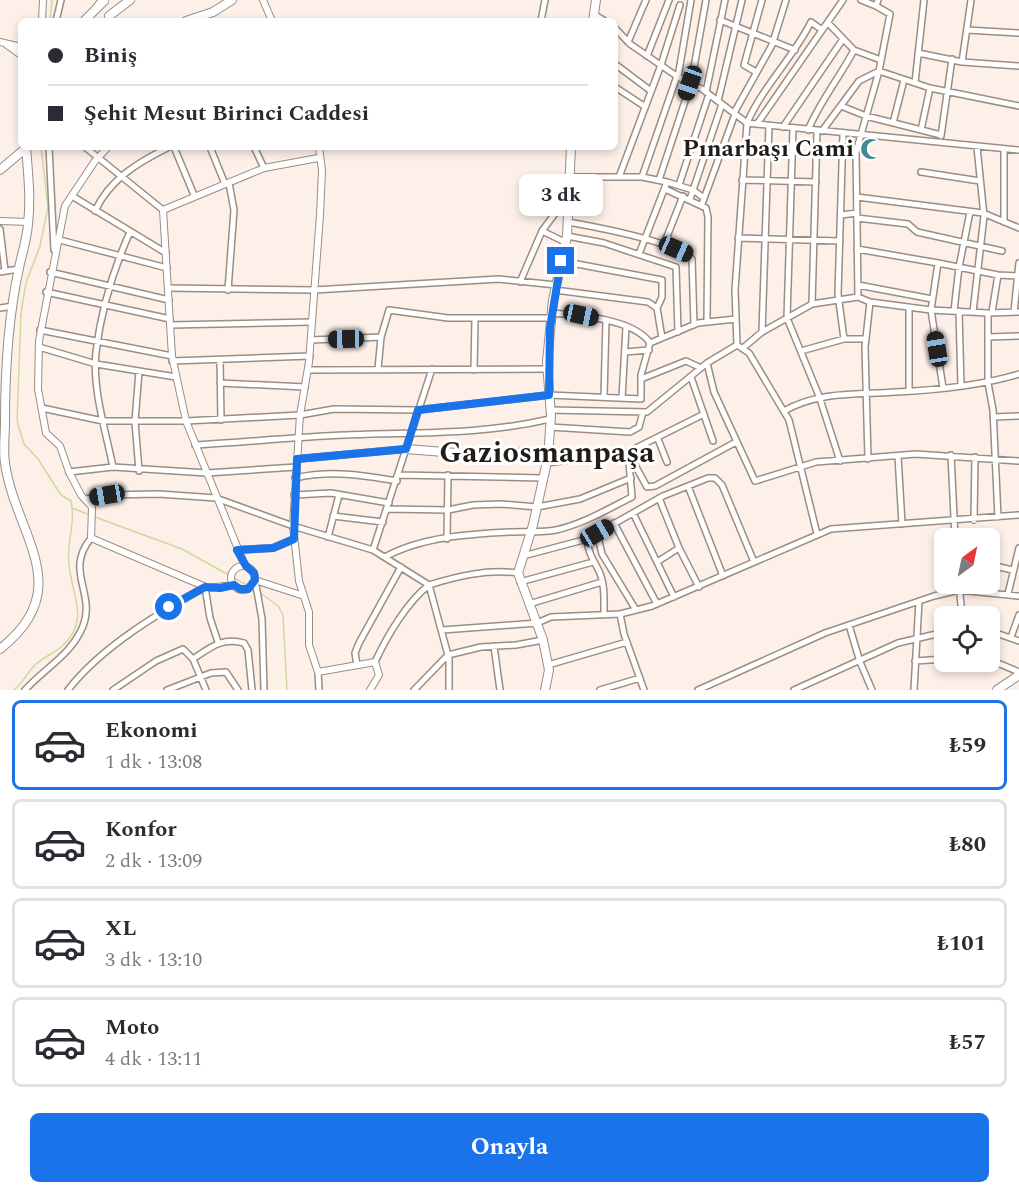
<!DOCTYPE html>
<html lang="tr">
<meta charset="utf-8">
<style>
body{margin:0;font-family:Spectral,serif;background:#f7f7f7;color:#2b2b33;height:100vh;display:flex;flex-direction:column;font-size:22px;white-space:nowrap}
*{box-sizing:border-box;margin:0}
p{font-size:20px;color:#7c7c81}
.icon{flex:none;width:33px;height:33px;fill:none;stroke:currentColor;stroke-width:2;stroke-linecap:round;stroke-linejoin:round}
.map{position:relative;height:690px;overflow:hidden}
.side{display:flex;flex-direction:column;background:#fff;flex:1}
.side>*{flex:none}
.banner{position:absolute;left:18px;top:18px;width:600px;height:132px;border-radius:9px;box-shadow:0 3px 9px #0003;display:grid;align-content:center;height:132px;padding:0 30px;background:#fff}
.needle{width:39px;rotate:33deg}
.buttons{position:absolute;left:934px;top:528px;display:grid;gap:12px}
.buttons a{display:grid;place-items:center;width:66px;height:66px;border-radius:9px;background:#fff;box-shadow:0 3px 9px #0003;font-size:30px}
.end{position:absolute;width:27px;height:27px;margin:-14px;border:8px solid #1a73e8;background:#fff;box-shadow:0 0 0 3px #fff}
.from{border-radius:50%}
.bubble{position:absolute;height:42px;border-radius:9px;background:#fff;box-shadow:0 3px 9px #0003;font-size:20px;font-weight:700;line-height:42px;text-align:center}
.car{position:absolute;width:18px;height:36px;margin:-18px -9px;border-radius:8px;box-shadow:0 0 4px 2px #0007;background:linear-gradient(#222 24%,#8ab4d8 0 40%,#222 0 76%,#8ab4d8 0 86%,#222 0)}
.banner b{display:flex;align-items:center;gap:21px;height:57px;font-size:22px}
.banner b+b{border-top:2px solid #e1e1e2}
.banner i{width:15px;height:15px;background:#2b2b33}
ul{padding:10px 0 0;list-style:none}
li{display:flex;align-items:center;gap:18px;height:90px;margin:0 12px 9px;padding:0 18px;border:3px solid #e1e1e2;border-radius:9px}
li div{flex:1}
li b{display:block;font-size:22px}
li em{font-style:normal;font-weight:700}
li.active{border-color:#1a73e8}
li>.icon{width:54px;height:54px;stroke-width:1.5}
.cta{display:flex;gap:12px;margin-top:auto;padding:12px 30px}
.cta a{flex:1;height:69px;border-radius:9px;background:#1a73e8;color:#fff;font-size:24px;font-weight:700;line-height:69px;text-align:center}
.map>svg:first-child{display:block}
.lines{fill:none;stroke-linecap:round;stroke-linejoin:round}
.stream{stroke:#cfd99b;stroke-width:1.5}
.minor-casing{stroke:#9c8d83;stroke-width:8}
.tertiary-casing{stroke:#9c8d83;stroke-width:8}
.secondary-casing{stroke:#9c8d83;stroke-width:10}
.primary-casing{stroke:#9c8d83;stroke-width:10}
.trunk-casing{stroke:#9c8d83;stroke-width:10}
.minor{stroke:#fff;stroke-width:5}
.tertiary{stroke:#fff;stroke-width:6}
.secondary{stroke:#fff;stroke-width:8}
.primary{stroke:#fff;stroke-width:8}
.trunk{stroke:#fff;stroke-width:8}
.route{stroke:#1a73e8;stroke-width:8}
.labels{text-anchor:middle;dominant-baseline:central;stroke-width:6;stroke-linejoin:round;paint-order:stroke}
.poi-label{font-size:24px;font-weight:bold;fill:#211c18;stroke:#fff;text-anchor:end}
.district-label{font-size:30px;font-weight:bold;fill:#211c18;stroke:#fff}
</style>
<div class="map">
<svg width="1019" height="690" viewBox="0 0 1019 690">
<rect width="100%" height="100%" fill="#fdf0e8"/>
<g class="lines">
<path class="stream" d="M50 21 52 0
M72 508 90 515
M95 517 182 549 254 589
M258 591 278 606 283 615 287 690
M14 690C23 683 27 673 35 665 42 658 53 654 61 647 91 622 72 596 69 565 66 543 76 524 71 501L61 495 38 459 24 444 17 421 21 313 26 283 40 246 48 207 41 147"/>
<defs>
<path id="minor" d="M861 0 876 6
M594 14 605 21
M720 20 795 50
M56 21 61 0
M541 21 545 0
M828 23 854 50 881 60
M615 28 630 44 678 77 702 89 747 123 1019 150
M967 30 1019 33
M628 42 646 0
M918 53 962 62 1019 66
M647 56 669 0
M962 62 971 0
M615 64 651 91
M756 72 744 65 762 0
M678 77 691 0
M915 83 924 0
M691 84 706 0
M615 87 644 106
M706 92 725 0
M718 101 742 0
M841 106 866 116 941 135
M734 113 772 45 786 0
M893 123 904 80
M757 124 843 0
M783 127 843 39
M793 128 787 318 819 396 840 461
M808 130C820 101 840 77 854 50
M921 130 930 88
M822 131 859 81 879 71 930 88 1019 106
M843 133 838 294 844 339
M941 136 952 59
M49 147 54 250
M85 147 163 210
M174 147 194 195
M210 147 225 184
M254 147 264 168
M921 172 980 181
M568 177H642L667 182 639 254
M619 177 661 65 680 5
M642 177 677 76
M659 180 691 83
M742 180 816 182
M667 182 693 190 704 198
M679 185 709 94
M665 189 706 208 708 217 707 321
M72 196 166 253
M857 197 983 213 1019 228
M690 199 722 104
M702 204 735 114
M95 211C110 179 137 163 169 147
M841 215 857 213
M857 218 908 224 917 232 1002 251
M568 222C596 227 674 241 692 259L694 325
M1004 222V149
M0 229 5 271
M542 231 568 196
M567 236 604 243 676 267 678 332
M738 238 840 241
M56 239 167 268
M664 244 683 196
M857 249 938 263 931 310 988 313V383L993 410 998 517
M561 261 662 280V297L657 308
M938 263 998 275 1019 276
M0 272 19 269
M50 272 169 300
M520 282 542 231 565 242
M858 285 932 299
M168 288 314 290 499 279 556 285
M228 290 234 210 229 183
M555 290 648 302 657 308 662 338
M46 292 170 319
M870 302 931 310 943 388
M812 304 817 131
M0 308 13 306
M954 311 959 267 970 212
M959 311 961 386
M973 312 984 216 977 147
M992 312 998 275
M1014 312 1019 263
M552 313C579 315 634 319 650 343L698 323 736 319
M990 313 1019 312
M170 325 312 322
M40 330 172 356
M762 332 769 125
M988 337 1019 336
M311 340 381 337 389 310 448 318H551
M737 345 707 363 714 392 755 481 816 462 916 454 1019 461
M39 347 96 364 176 377
M743 348 762 332 812 304 858 297
M801 351 844 339H866
M625 352 649 350
M220 360 221 420
M172 361 310 356
M378 369 381 337
M308 370 548 369
M474 370 475 318
M691 377 713 441
M641 379 686 361 701 368
M220 383 305 387
M909 391V307
M604 397 606 320
M622 398 626 327
M42 408 103 421H186L300 415 334 409 418 410 549 395 641 399V375L650 343
M550 410 647 412 707 363
M784 411C819 391 857 395 896 392 938 390 979 386 1019 374
M993 417 1019 416
M550 427 630 432 639 427 643 412
M658 439 667 462
M195 445C246 442 296 437 346 435 415 432 482 435 550 419
M951 455 955 538
M630 456 647 487 655 486 736 442
M898 456 902 524
M297 459 406 449
M868 459 865 347 870 302 858 297 856 152 879 71 890 14 876 6 878 0
M547 463 628 452 704 414
M113 467C106 432 92 389 96 352 101 311 113 270 130 232
M139 471 135 422 139 371
M69 472 113 467 207 473 296 467
M399 475 543 478
M295 478C331 470 362 475 397 481
M688 486 723 576
M294 495 331 493 389 503
M86 499 107 495 159 494 216 498 293 526 373 550 429 585C458 576 487 569 518 573
M387 509 448 510 473 505 501 504 537 507 580 499 631 478
M633 513 674 597
M333 516 383 522
M974 520 975 457
M614 523 657 604
M597 533 602 554 636 610
M817 534 789 420 749 353 737 345 735 290 747 123C763 86 793 58 811 22L822 30
M328 537 339 495
M447 539 448 475
M587 539C588 553 593 559 599 571 605 584 604 599 604 614
M679 548 699 587
M237 550 273 548 294 539
M373 550 432 369
M523 556 587 539 663 496 708 478H715L722 485 754 562
M385 557C421 537 469 534 510 532 525 531 541 533 556 530 583 524 608 509 632 497L628 452
M657 562 679 548 659 498
M990 565 1013 570
M255 580 262 619 264 690
M520 582 593 562
M959 584 962 616
M1008 594 1019 548
M529 604 602 582
M620 614 624 634 644 690
M849 625 860 662 872 690
M442 630 537 623 551 617 620 614 652 606 831 529 1019 515
M990 631 1019 641
M1011 637 1019 615
M494 646 500 690
M193 659C211 647 222 637 244 643L248 650 252 690
M915 661 945 659
M375 662C387 636 407 602 429 585L449 659V690
M981 662 1000 664 1019 672
M357 665 355 653 359 643 401 567
M548 665 627 642
M318 672 319 690
M25 690C45 668 72 654 83 626 96 593 64 571 91 538
M68 690C101 647 159 613 205 587L210 618 218 642
M113 690 156 661 183 649 193 659 206 690
M167 690 211 673 226 672 238 690
M414 690 448 655 481 647 516 645 543 640
M600 690 640 678
M698 690 825 633 934 596 959 590 1019 596
M794 690 898 643 945 632
M914 690 919 601"/>
<path id="tertiary" d="M263 0 272 21
M42 21 43 0
M0 42 21 47
M7 45 21 55
M108 147 95 161 65 206 39 341 38 389 46 433 60 446 69 472 81 495 92 507 91 538 208 588 234 585
M319 147 322 170 320 215 309 362 300 415 293 526 299 581 309 612V645L318 672 375 662 379 675 370 690
M0 221 29 222
M245 566 186 421 172 356 163 210 264 168 318 158
M231 578a12 12 0 1 1 24 0a12 12 0 1 1-24 0Z
M255 580 304 596"/>
<path id="secondary" d="M84 21 104 1
M186 21 213 12 232 0
M593 21 596 0
M0 170 26 148
M406 449 469 454 548 452
M0 649C78 588 15 535 5 463 3 450 5 436 5 422 5 372 8 318 19 268 22 253 27 239 28 224 31 198 28 173 26 147
M545 690 549 670 543 640 518 573 533 525 548 457 551 416 547 362 553 300 567 236 571 147
M997 690 1019 675"/>
<path id="primary" d="M109 16 130 0"/>
<path id="trunk" d="M99 5 104 0"/>
</defs>
<use href="#minor" class="minor-casing"/>
<use href="#tertiary" class="tertiary-casing"/>
<use href="#secondary" class="secondary-casing"/>
<use href="#primary" class="primary-casing"/>
<use href="#trunk" class="trunk-casing"/>
<use href="#minor" class="minor"/>
<use href="#tertiary" class="tertiary"/>
<use href="#secondary" class="secondary"/>
<use href="#primary" class="primary"/>
<use href="#trunk" class="trunk"/>
</g>
<g class="lines">
<path class="route" d="M169 607 205 587 220 588 234 585 240 589H248L255 580 254 573 246 566 237 550 273 548 294 539 297 459 406 449 418 410 549 395 550 328 561 261"/>
</g>
<defs>
<symbol id="mosque-bare" viewBox="-9 -9 18 18"><path d="M3.5-4.9A6 6 0 1 0 3.5 4.9A5 5 0 1 1 3.5-4.9Z" fill="#428a91" stroke="#fff" stroke-width="2.5" paint-order="stroke"/></symbol>
</defs>
<g fill-rule="evenodd">
<use href="#mosque-bare" x="856" y="134" width="30" height="30"/>
</g>
<g class="labels">
<g class="poi-label">
<text x="854" y="149">Pınarbaşı Cami</text>
</g>
<g class="district-label">
<text x="547" y="453">Gaziosmanpaşa</text>
</g>
</g>
</svg>
<div class="buttons">
<a><svg class="needle" viewBox="-14 -14 28 28"><path d="M0-13l5 13h-10z" fill="#e53935"/><path d="M0 13l5-13h-10z" fill="#7c7c81"/></svg></a>
<a><svg class="icon" aria-label="locate" viewBox="0 0 24 24"><circle cx="12" cy="12" r="6"/><path d="M12 2v4M12 18v4M2 12h4M18 12h4"/></svg></a>
</div>
<i class="end from" style="left:169px;top:607px"></i>
<i class="end" style="left:561px;top:261px"></i>
<div class="bubble" style="left:519px;top:174px;width:84px">3 dk</div>
<i class="car" style="left:690px;top:83px;rotate:199deg"></i>
<i class="car" style="left:676px;top:249px;rotate:114deg"></i>
<i class="car" style="left:581px;top:315px;rotate:102deg"></i>
<i class="car" style="left:346px;top:339px;rotate:269deg"></i>
<i class="car" style="left:937px;top:349px;rotate:351deg"></i>
<i class="car" style="left:107px;top:495px;rotate:260deg"></i>
<i class="car" style="left:597px;top:533px;rotate:60deg"></i>
<div class="banner">
<b><i class="from"></i>Biniş</b>
<b><i></i>Şehit Mesut Birinci Caddesi</b>
</div>
</div>
<section class="side">
<ul>
<li class="active"><svg class="icon" aria-label="car" viewBox="0 0 24 24"><path d="M5 17H2v-5l4-1 3-4h7l3 4 3 1v5h-3M9 17h6M6 11h13"/><circle cx="7" cy="17" r="2"/><circle cx="17" cy="17" r="2"/></svg><div><b>Ekonomi</b><p>1 dk · 13:08</p></div><em>₺59</em></li>
<li><svg class="icon" aria-label="car" viewBox="0 0 24 24"><path d="M5 17H2v-5l4-1 3-4h7l3 4 3 1v5h-3M9 17h6M6 11h13"/><circle cx="7" cy="17" r="2"/><circle cx="17" cy="17" r="2"/></svg><div><b>Konfor</b><p>2 dk · 13:09</p></div><em>₺80</em></li>
<li><svg class="icon" aria-label="car" viewBox="0 0 24 24"><path d="M5 17H2v-5l4-1 3-4h7l3 4 3 1v5h-3M9 17h6M6 11h13"/><circle cx="7" cy="17" r="2"/><circle cx="17" cy="17" r="2"/></svg><div><b>XL</b><p>3 dk · 13:10</p></div><em>₺101</em></li>
<li><svg class="icon" aria-label="car" viewBox="0 0 24 24"><path d="M5 17H2v-5l4-1 3-4h7l3 4 3 1v5h-3M9 17h6M6 11h13"/><circle cx="7" cy="17" r="2"/><circle cx="17" cy="17" r="2"/></svg><div><b>Moto</b><p>4 dk · 13:11</p></div><em>₺57</em></li>
</ul>
<div class="cta"><a>Onayla</a></div>
</section>
